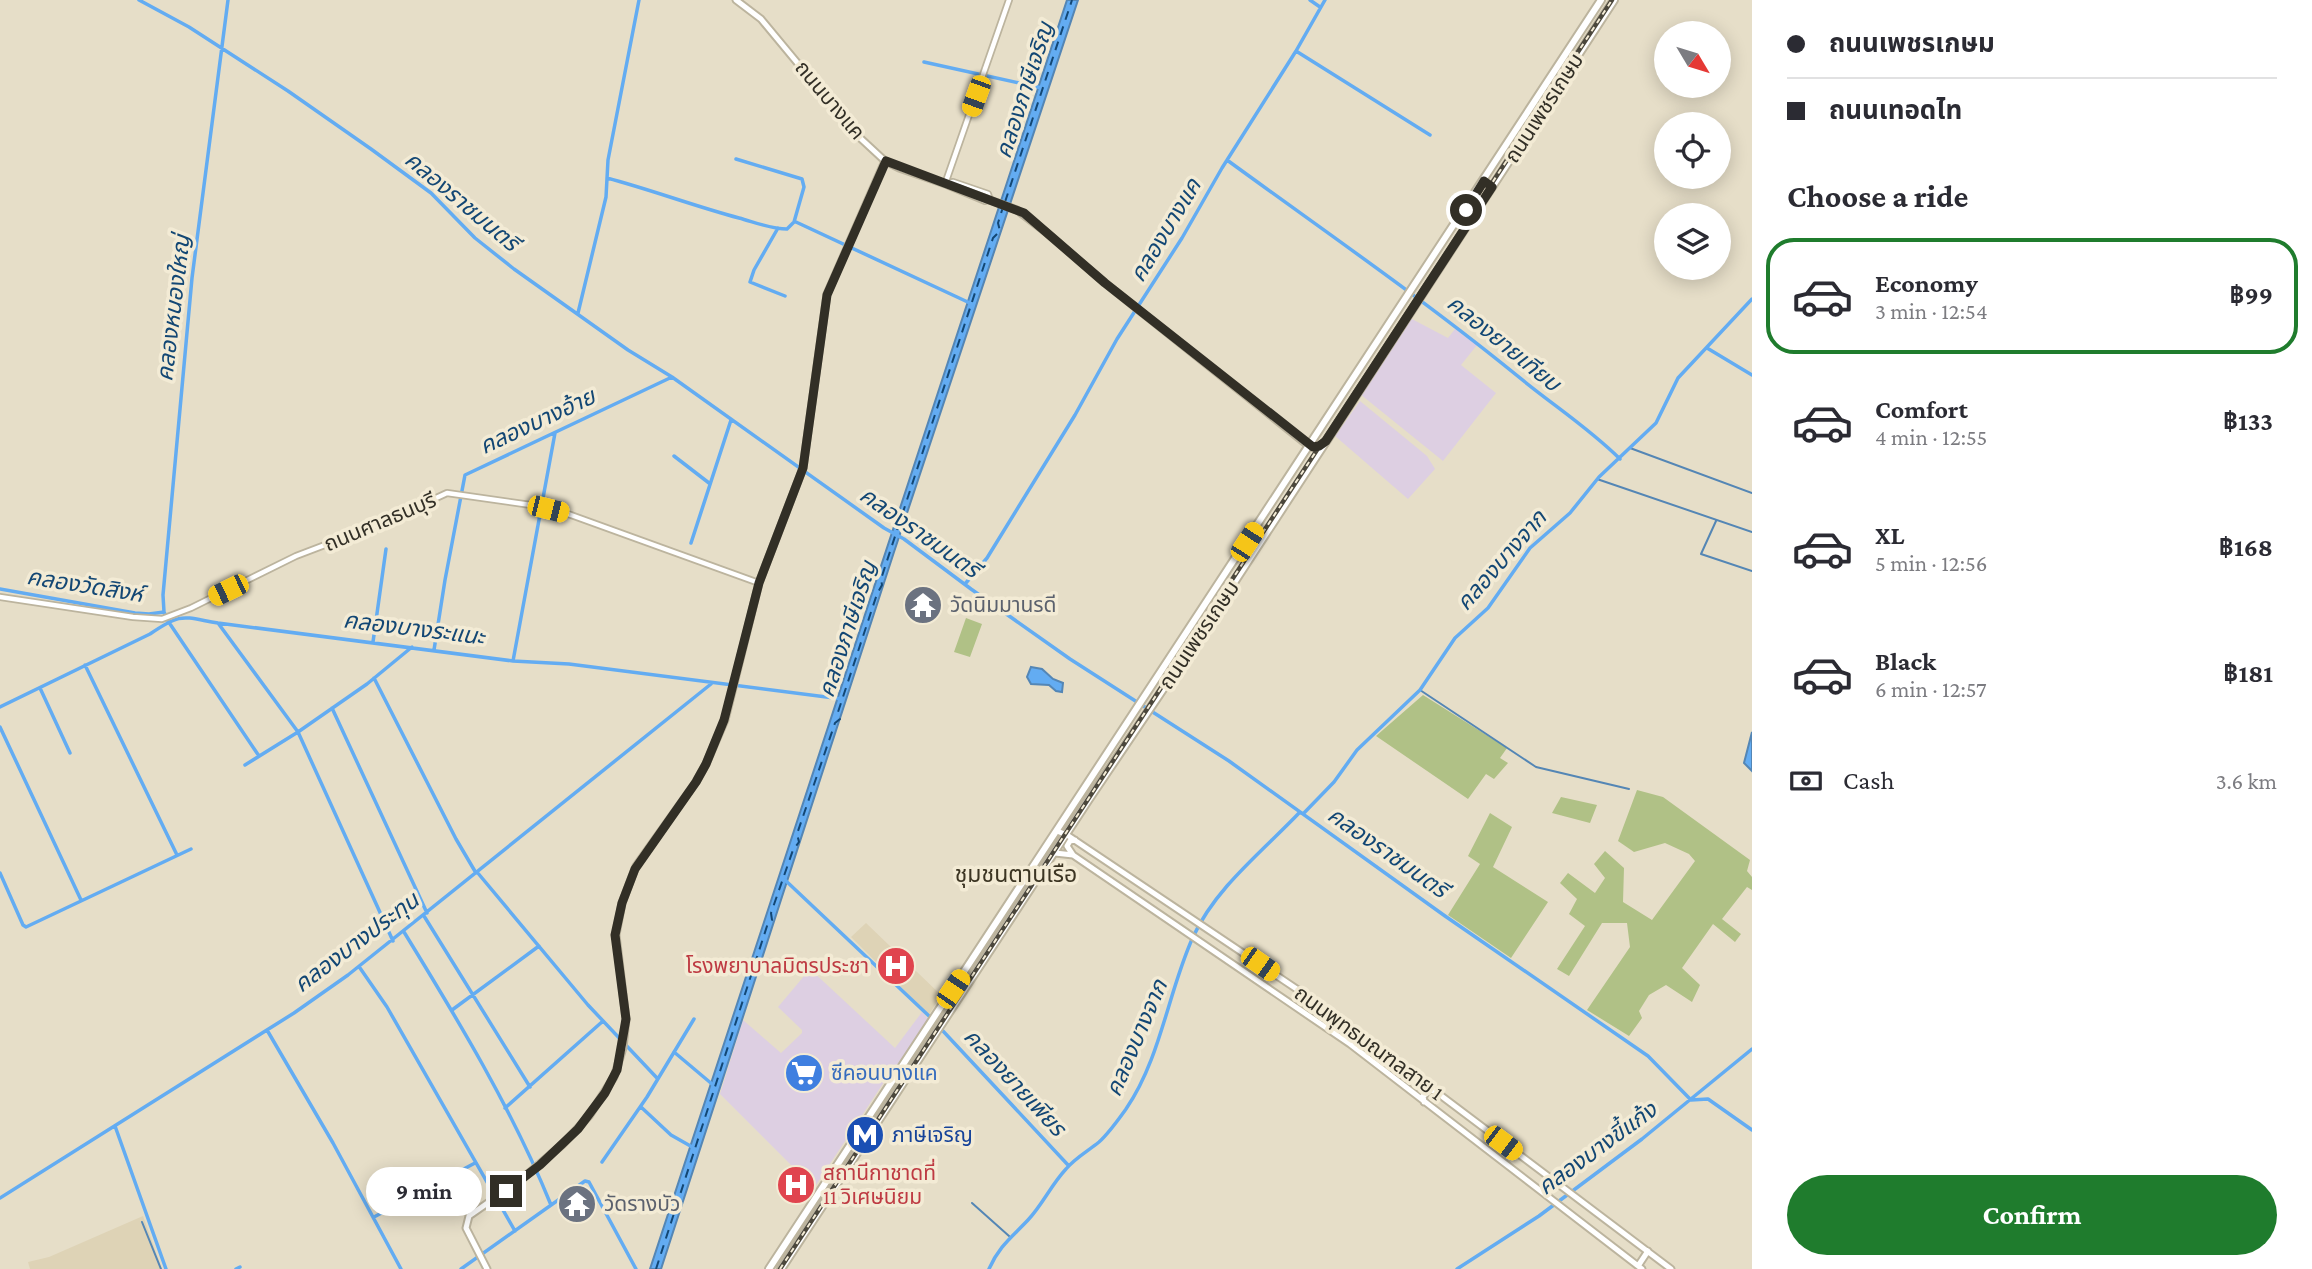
<!DOCTYPE html>
<meta charset="utf-8">
<style>
body{margin:0;font-family:"Crimson Pro","Noto Sans Thai",serif;background:#f7f7f7;color:#2b2b33;height:100vh;display:flex;flex-direction:column;font-size:26px;white-space:nowrap}
*{box-sizing:border-box;margin:0}
p{font-size:23px;color:#7c7c81}
.icon{flex:none;width:38px;height:38px;fill:none;stroke:currentColor;stroke-width:2;stroke-linecap:round;stroke-linejoin:round}
.map{position:relative;flex:1;overflow:hidden}
.sheet{display:flex;flex-direction:column;background:#fff;width:560px}
.sheet>*{flex:none}
.hud{display:grid;align-content:center;height:154px;padding:0 35px;background:#fff}
.needle{width:46px;rotate:128deg}
.tools{position:absolute;left:1654px;top:21px;display:grid;gap:14px}
.tools a{display:grid;place-items:center;width:77px;height:77px;border-radius:50%;background:#fff;box-shadow:0 4px 18px #0003;font-size:35px}
.end{position:absolute;width:32px;height:32px;margin:-16px;border:9px solid #322f26;background:#fff;box-shadow:0 0 0 4px #fff}
.from{border-radius:50%}
.bubble{position:absolute;height:49px;border-radius:24px;background:#fff;box-shadow:0 4px 18px #0003;font-size:23px;font-weight:700;line-height:49px;text-align:center}
.car{position:absolute;width:21px;height:42px;margin:-21px -10px;border-radius:9px;box-shadow:0 0 5px 2px #0007;background:linear-gradient(#f5c518 24%,#345 0 40%,#f5c518 0 76%,#345 0 86%,#f5c518 0)}
.hud b{display:flex;align-items:center;gap:24px;height:66px;font-size:26px}
.hud b+b{border-top:2px solid #e1e1e2}
.hud i{width:18px;height:18px;background:#2b2b33}
ul{padding:0;list-style:none}
li{display:flex;align-items:center;gap:21px;height:116px;margin:0 14px 10px;padding:0 21px;border:4px solid transparent;border-radius:28px}
li div{flex:1}
li b{display:block;font-size:26px}
li em{font-style:normal;font-weight:700}
li.current{border-color:#1f7c2d}
li>.icon{width:63px;height:63px;stroke-width:1.5}
h2{padding:0 35px;font-size:32px;line-height:84px}
.pay{display:flex;align-items:center;gap:18px;height:77px;padding:0 35px;font-size:26px}
.pay p{margin-inline-start:auto}
.button{display:flex;gap:14px;margin-top:auto;padding:14px 35px}
.button a{flex:1;height:80px;border-radius:42px;background:#1f7c2d;color:#fff;font-size:28px;font-weight:700;line-height:80px;text-align:center}
main{display:flex;flex:1;min-height:0}
.map>svg:first-child{display:block}
.commercial{fill:#ddcfe2}
.built{fill:#ded3b6}
.green{fill:#b0c186}
.water{fill:#63acf2;stroke:#5486b5;stroke-width:2}
.lines{fill:none;stroke-linecap:round;stroke-linejoin:round}
.stream{stroke:#5486b5;stroke-width:2}
.canal{stroke:#63acf2;stroke-width:3.5}
.ferry{stroke:#134774;stroke-width:2;stroke-dasharray:9 7;stroke-linecap:butt}
.tertiary-casing{stroke:#bcb49e;stroke-width:8}
.secondary-casing{stroke:#bcb49e;stroke-width:9}
.primary-casing{stroke:#bcb49e;stroke-width:10}
.tertiary{stroke:#fff;stroke-width:4.5}
.secondary{stroke:#fff;stroke-width:5}
.primary{stroke:#fff;stroke-width:6}
.rail-casing{stroke:#4b473c;stroke-width:4.5}
.rail{stroke:#f3ebd5;stroke-width:2;stroke-dasharray:5;stroke-linecap:butt}
.secondary-bridge-casing{stroke:#bcb49e;stroke-width:9;stroke-linecap:butt}
.secondary-bridge{stroke:#fff;stroke-width:5}
.route{stroke:#322f26;stroke-width:9}
.labels{text-anchor:middle;dominant-baseline:central;stroke-width:7;stroke-linejoin:round;paint-order:stroke}
.street-label{font-size:21px;fill:#322f26;stroke:#f3ebd5}
.worship-label{font-size:21px;fill:#5b616d;stroke:#f3ebd5;text-anchor:start}
.health-label{font-size:21px;fill:#be3a42;stroke:#f3ebd5;text-anchor:end}
.shop-label{font-size:21px;fill:#366cbe;stroke:#f3ebd5;text-anchor:start}
.transit-label{font-size:21px;fill:#164399;stroke:#f3ebd5;text-anchor:start}
.water-label{font-size:23px;font-style:italic;fill:#134774;stroke:#f3ebd5}
.neighbourhood-label{font-size:23px;fill:#3c3523;stroke:#f3ebd5}
</style>
<main>
<div class="map">
<svg width="1752" height="1269" viewBox="0 0 1752 1269">
<rect width="100%" height="100%" fill="#e6dec8"/>
<path class="commercial" d="M1410 318 1448 338 1455 329 1477 345 1461 365 1496 393 1443 461 1360 394Z
M1360 401 1427 456 1435 469 1408 499 1335 436Z
M810 969 895 1048 922 1012 929 1020 890 1080 886 1079 814 1188 720 1094 743 1020 781 1053 802 1033V1030L778 1007Z"/>
<path class="built" d="M866 923 941 995 929 1015 851 937Z
M143 1216 162 1269H30L28 1262 49 1257Z"/>
<path class="green" d="M966 618 982 624 970 657 954 652Z
M1423 695 1507 748 1500 758 1508 763 1494 779 1486 774 1468 799 1376 736Z
M1637 790 1663 797 1750 860 1747 871 1752 877V890L1747 887 1722 919 1741 934 1735 942 1713 924 1682 968 1700 985 1692 1002 1666 985 1649 995 1639 1011 1642 1018 1629 1036 1587 1010 1630 947 1627 923H1602L1569 976 1557 969 1585 926 1569 914 1577 899 1560 883 1568 873 1595 893 1605 878 1594 864 1605 851 1624 868 1623 902 1652 920 1695 861 1689 854 1665 843 1634 852 1618 841Z
M1561 797 1597 805 1590 823 1552 813Z
M1490 813 1512 827 1493 867 1548 902 1511 958 1448 915 1480 864 1468 856Z"/>
<path class="water" d="M1067 0H1078L894 552 661 1269H650Z
M1031 667 1042 669 1053 679 1063 683 1062 692 1056 691 1049 685 1031 684 1027 677Z
M1752 732V771L1744 763Z"/>
<g class="lines">
<path class="stream" d="M1630 448 1752 493
M1597 479 1752 532
M1716 521 1701 554 1752 571
M1420 690 1536 767 1629 789
M972 1203 1009 1236
M142 1222 161 1269"/>
<path class="canal" d="M139 0 189 27 288 91 371 149 431 193 475 238 514 269 628 350 672 377 884 528 904 539 971 589 1070 659 1229 761 1445 916 1648 1056 1691 1100 1708 1099 1752 1130
M228 0 192 278 163 595 164 612 168 621 259 756
M1310 0 1320 7
M1296 51 1430 135
M924 62 1042 88
M736 159 802 179 804 187 794 222
M1227 160C1327 233 1429 303 1525 382 1556 407 1591 430 1620 459
M607 178C652 190 694 206 739 218 754 222 771 229 787 229L794 222H796L972 304
M778 228 754 270 750 282 785 296
M578 313 606 197 608 160 639 0
M1707 348 1752 375
M674 456 709 483
M691 543 731 420
M965 584 987 558 1075 415 1117 339 1182 238 1222 168 1296 51 1325 0
M0 589 135 613 149 614 164 612
M218 623 298 732 393 941
M373 642 386 549
M434 650 445 580 465 475 672 377
M513 661 555 433
M85 665 177 855
M374 678 456 839 476 873
M40 688 70 753
M0 707 150 634C182 612 182 617 218 623L513 661 569 664 842 699
M332 708 427 913
M0 727 81 900
M245 765 298 732 367 684 412 647
M1303 814 1334 782 1357 750 1420 690 1455 638 1488 608 1530 548 1570 513 1599 477 1656 423 1678 378 1752 299
M477 872 588 1005 657 1078
M0 873 23 925 26 927 191 849
M785 880 929 1016 1068 1165
M424 916 530 1087
M404 932C458 1020 512 1109 551 1205
M360 968 387 1007 515 1231
M452 1010 539 946
M267 1030 333 1143 401 1269
M674 1052 712 1084
M641 1107 671 1135 694 1148
M505 1108 603 1021
M115 1126 166 1269
M602 1162 647 1097 694 1019
M0 1198 294 1013 348 975 711 684
M374 1217 475 1163
M236 1269 240 1267
M461 1269 585 1181 589 1182 636 1269
M989 1269C999 1246 1012 1237 1028 1220 1043 1204 1051 1185 1066 1169 1075 1158 1088 1151 1099 1142 1109 1133 1118 1120 1126 1109 1161 1058 1168 992 1193 937 1216 887 1263 851 1300 812
M1457 1269 1539 1216 1642 1139 1752 1049"/>
<path class="ferry" d="M1005 202 1072 0
M656 1269 768 923 772 920 771 913 793 850 799 842 797 834 835 723 840 719 838 712 877 594 882 585 881 579 993 238 1000 231 998 223 1003 207"/>
<defs>
<path id="tertiary" d="M946 183 953 182 988 194 989 197
M945 184 1009 0
M949 186 985 201 988 200
M0 597 133 617 162 619 191 608 296 556 380 524 447 493 538 506 571 515 759 583"/>
<path id="secondary" d="M736 0 761 19 858 136 885 161 899 168 957 188
M1047 233 1105 283 1310 447
M1057 831 1067 835 1322 1006 1671 1269
M1055 853 1073 855 1350 1044 1642 1269
M1073 855 1067 846 1070 841 1075 840
M1424 1102 1423 1096 1431 1090 1435 1091
M1638 1266 1648 1251
M487 1269 466 1228 469 1216 522 1179 563 1144 589 1116 614 1077 623 1048 626 1019 616 935 622 903 636 866 696 782 706 764 725 720 759 583 803 468 827 294 885 161"/>
<path id="primary" d="M769 1269 1601 0
M781 1269 1089 799 1207 624 1614 0"/>
</defs>
<use href="#tertiary" class="tertiary-casing"/>
<use href="#secondary" class="secondary-casing"/>
<use href="#primary" class="primary-casing"/>
<use href="#tertiary" class="tertiary"/>
<use href="#secondary" class="secondary"/>
<use href="#primary" class="primary"/>
<defs>
<path id="rail" d="M780 1269 1612 0"/>
</defs>
<use href="#rail" class="rail-casing"/>
<use href="#rail" class="rail"/>
<defs>
<path id="secondary-bridge" d="M957 188 1017 210 1047 233"/>
</defs>
<use href="#secondary-bridge" class="secondary-bridge-casing"/>
<use href="#secondary-bridge" class="secondary-bridge"/>
</g>
<g class="lines">
<path class="route" d="M506 1191 540 1165 578 1129 605 1093 617 1070 626 1019 615 935 622 903 635 869 696 782 706 764 724 720 759 583 803 468 827 295 886 161 1024 213 1105 283 1313 447 1319 446 1326 441 1492 187 1484 181 1466 210"/>
</g>
<defs>
<symbol id="temple-disc" viewBox="-11 -11 22 22"><circle r="9.5" fill="#6b7280" stroke="#f3ebd5"/><path d="M0-6L5-2H3V0L6.5 2.5H4V6H1.5V3h-3V6H-4V2.5H-6.5L-3 0V-2H-5Z" fill="#fff"/></symbol>
<symbol id="hospital-disc" viewBox="-11 -11 22 22"><circle r="9.5" fill="#e0444e" stroke="#f3ebd5"/><path d="M-5-5h3v3.5h4V-5h3V5h-3V1.5h-4V5h-3Z" fill="#fff"/></symbol>
<symbol id="supermarket-disc" viewBox="-11 -11 22 22"><circle r="9.5" fill="#3f7fe0" stroke="#f3ebd5"/><path d="M-6-5.5h2.5l.6 2H6L4.5 2H-2.5L-4.4-4H-6ZM-1.5 3.2a1.3 1.3 0 1 0 .1 0ZM3 3.2a1.3 1.3 0 1 0 .1 0Z" fill="#fff"/></symbol>
<symbol id="metro-disc" viewBox="-11 -11 22 22"><circle r="9.5" fill="#1a4fb4" stroke="#f3ebd5"/><path d="M-5.5 5V-5H-3L0 0L3-5H5.5V5H3V-.5L0 4L-3-.5V5Z" fill="#fff"/></symbol>
</defs>
<g fill-rule="evenodd">
<use href="#temple-disc" x="901" y="583" width="44" height="44"/>
<use href="#hospital-disc" x="874" y="944" width="44" height="44"/>
<use href="#supermarket-disc" x="782" y="1051" width="44" height="44"/>
<use href="#metro-disc" x="843" y="1113" width="44" height="44"/>
<use href="#hospital-disc" x="774" y="1163" width="44" height="44"/>
<use href="#temple-disc" x="555" y="1182" width="44" height="44"/>
</g>
<g class="labels">
<g class="street-label">
<text transform="translate(830 100) rotate(50)">ถนนบางแค</text>
<text transform="translate(1544 108) rotate(-57)">ถนนเพชรเกษม</text>
<text transform="translate(380 522) rotate(-23)">ถนนศาลธนบุรี</text>
<text transform="translate(1199 635) rotate(-56)">ถนนเพชรเกษม</text>
<text transform="translate(1369 1043) rotate(36)">ถนนพุทธมณฑลสาย 1</text>
</g>
<g class="worship-label">
<text x="950" y="605">วัดนิมมานรดี</text>
<text x="604" y="1204">วัดรางบัว</text>
</g>
<g class="health-label">
<text x="869" y="966">โรงพยาบาลมิตรประชา</text>
<text x="823" y="1173" text-anchor="start">สถานีกาชาดที่<tspan x="823" dy="24">11 วิเศษนิยม</tspan></text>
</g>
<g class="shop-label">
<text x="831" y="1073">ซีคอนบางแค</text>
</g>
<g class="transit-label">
<text x="892" y="1135">ภาษีเจริญ</text>
</g>
<g class="water-label">
<text transform="translate(1024 90) rotate(-72)">คลองภาษีเจริญ</text>
<text transform="translate(462 201) rotate(40)">คลองราชมนตรี</text>
<text transform="translate(1165 230) rotate(-59)">คลองบางแค</text>
<text transform="translate(173 308) rotate(-83)">คลองหนองใหญ่</text>
<text transform="translate(1504 343) rotate(39)">คลองยายเทียบ</text>
<text transform="translate(537 421) rotate(-25)">คลองบางอ้าย</text>
<text transform="translate(920 532) rotate(35)">คลองราชมนตรี</text>
<text transform="translate(1501 560) rotate(-49)">คลองบางจาก</text>
<text transform="translate(85 585) rotate(9)">คลองวัดสิงห์</text>
<text transform="translate(414 628) rotate(7)">คลองบางระแนะ</text>
<text transform="translate(847 629) rotate(-72)">คลองภาษีเจริญ</text>
<text transform="translate(1388 852) rotate(35)">คลองราชมนตรี</text>
<text transform="translate(356 942) rotate(-37)">คลองบางประทุน</text>
<text transform="translate(1136 1038) rotate(-67)">คลองบางจาก</text>
<text transform="translate(1015 1082) rotate(47)">คลองยายเพียร</text>
<text transform="translate(1597 1148) rotate(-36)">คลองบางขี้แก้ง</text>
</g>
<g class="neighbourhood-label">
<text x="1016" y="874">ชุมชนตานเรือ</text>
</g>
</g>
</svg>
<div class="tools">
<a><svg class="needle" viewBox="-14 -14 28 28"><path d="M0-13l5 13h-10z" fill="#e53935"/><path d="M0 13l5-13h-10z" fill="#7c7c81"/></svg></a>
<a><svg class="icon" aria-label="locate" viewBox="0 0 24 24"><circle cx="12" cy="12" r="6"/><path d="M12 2v4M12 18v4M2 12h4M18 12h4"/></svg></a>
<a><svg class="icon" aria-label="layers" viewBox="0 0 24 24"><path d="M12 4l9 5-9 5-9-5zM3 14l9 5 9-5"/></svg></a>
</div>
<i class="end from" style="left:1466px;top:210px"></i>
<i class="end" style="left:506px;top:1191px"></i>
<div class="bubble" style="left:366px;top:1167px;width:116px">9 min</div>
<i class="car" style="left:976px;top:96px;rotate:200deg"></i>
<i class="car" style="left:548px;top:509px;rotate:104deg"></i>
<i class="car" style="left:1247px;top:542px;rotate:33deg"></i>
<i class="car" style="left:228px;top:590px;rotate:244deg"></i>
<i class="car" style="left:1260px;top:964px;rotate:125deg"></i>
<i class="car" style="left:953px;top:989px;rotate:34deg"></i>
<i class="car" style="left:1503px;top:1143px;rotate:127deg"></i>
</div>
<section class="sheet">
<div class="hud">
<b><i class="from"></i>ถนนเพชรเกษม</b>
<b><i></i>ถนนเทอดไท</b>
</div>
<h2>Choose a ride</h2>
<ul>
<li class="current"><svg class="icon" aria-label="car" viewBox="0 0 24 24"><path d="M5 17H2v-5l4-1 3-4h7l3 4 3 1v5h-3M9 17h6M6 11h13"/><circle cx="7" cy="17" r="2"/><circle cx="17" cy="17" r="2"/></svg><div><b>Economy</b><p>3 min · 12:54</p></div><em>฿99</em></li>
<li><svg class="icon" aria-label="car" viewBox="0 0 24 24"><path d="M5 17H2v-5l4-1 3-4h7l3 4 3 1v5h-3M9 17h6M6 11h13"/><circle cx="7" cy="17" r="2"/><circle cx="17" cy="17" r="2"/></svg><div><b>Comfort</b><p>4 min · 12:55</p></div><em>฿133</em></li>
<li><svg class="icon" aria-label="car" viewBox="0 0 24 24"><path d="M5 17H2v-5l4-1 3-4h7l3 4 3 1v5h-3M9 17h6M6 11h13"/><circle cx="7" cy="17" r="2"/><circle cx="17" cy="17" r="2"/></svg><div><b>XL</b><p>5 min · 12:56</p></div><em>฿168</em></li>
<li><svg class="icon" aria-label="car" viewBox="0 0 24 24"><path d="M5 17H2v-5l4-1 3-4h7l3 4 3 1v5h-3M9 17h6M6 11h13"/><circle cx="7" cy="17" r="2"/><circle cx="17" cy="17" r="2"/></svg><div><b>Black</b><p>6 min · 12:57</p></div><em>฿181</em></li>
</ul>
<div class="pay"><svg class="icon" aria-label="cash" viewBox="0 0 24 24"><path d="M3 7h18v10H3z"/><circle cx="12" cy="12" r="2"/></svg>Cash<p>3.6 km</p></div>
<div class="button"><a>Confirm</a></div>
</section>
</main>
